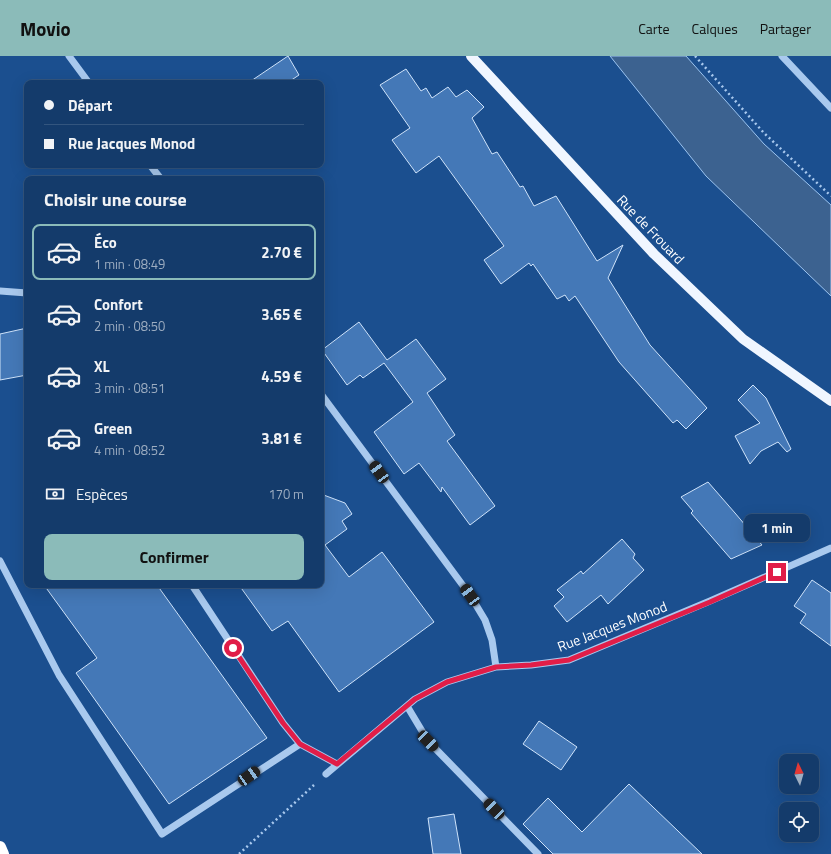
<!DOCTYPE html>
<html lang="fr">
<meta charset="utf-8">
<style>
body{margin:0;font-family:"Titillium Web",sans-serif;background:#1d4271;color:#f1f3f6;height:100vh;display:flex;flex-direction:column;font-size:15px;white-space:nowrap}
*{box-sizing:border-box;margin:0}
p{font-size:13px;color:#9dadc1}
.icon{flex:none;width:22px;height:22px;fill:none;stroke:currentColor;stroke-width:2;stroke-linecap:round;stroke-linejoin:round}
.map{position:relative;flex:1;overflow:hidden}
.drawer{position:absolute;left:24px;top:120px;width:300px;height:412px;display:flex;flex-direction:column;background:#143b6b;border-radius:8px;box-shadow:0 4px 16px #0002,0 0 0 1px #33557e}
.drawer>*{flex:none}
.top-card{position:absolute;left:24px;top:24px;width:300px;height:88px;border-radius:8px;box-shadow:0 4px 16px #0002,0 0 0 1px #33557e;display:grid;align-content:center;height:88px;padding:0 20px;background:#143b6b}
.needle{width:26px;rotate:355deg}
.buttons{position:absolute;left:779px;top:698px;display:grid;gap:8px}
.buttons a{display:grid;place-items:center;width:40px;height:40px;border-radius:8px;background:#143b6b;box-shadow:0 4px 16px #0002,0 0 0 1px #33557e;font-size:20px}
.end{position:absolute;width:18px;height:18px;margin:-9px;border:5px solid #e11d48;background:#fff;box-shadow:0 0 0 2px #fff}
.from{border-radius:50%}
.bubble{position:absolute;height:28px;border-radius:8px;background:#143b6b;box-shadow:0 4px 16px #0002,0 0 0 1px #33557e;font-size:13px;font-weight:700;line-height:28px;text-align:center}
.car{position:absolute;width:12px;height:24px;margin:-12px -6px;border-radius:5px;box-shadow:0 0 3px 1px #0007;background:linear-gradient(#222 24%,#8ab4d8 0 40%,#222 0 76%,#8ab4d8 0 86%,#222 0)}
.top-card b{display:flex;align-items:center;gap:14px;height:38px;font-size:15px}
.top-card b+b{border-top:1px solid #33557e}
.top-card i{width:10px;height:10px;background:#f1f3f6}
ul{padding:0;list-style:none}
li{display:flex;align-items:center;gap:12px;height:56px;margin:0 8px 6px;padding:0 12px;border:2px solid transparent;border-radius:8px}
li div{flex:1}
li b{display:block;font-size:15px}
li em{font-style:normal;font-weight:700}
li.active{border-color:#8bbbb9}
li>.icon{width:36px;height:36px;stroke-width:1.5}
h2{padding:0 20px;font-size:18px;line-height:48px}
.pay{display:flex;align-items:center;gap:10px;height:44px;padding:0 20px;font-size:15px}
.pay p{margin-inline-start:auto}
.button{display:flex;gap:8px;margin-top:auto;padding:8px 20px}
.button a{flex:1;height:46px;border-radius:8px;background:#8bbbb9;color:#111;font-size:16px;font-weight:700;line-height:46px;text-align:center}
header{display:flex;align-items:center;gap:24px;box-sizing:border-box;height:56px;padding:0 20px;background:#8bbbb9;color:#111}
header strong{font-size:19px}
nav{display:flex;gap:22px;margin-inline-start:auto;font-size:14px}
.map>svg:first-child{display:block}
.water{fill:#3c6290;stroke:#9cc4f0}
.building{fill:#4478b7;stroke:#cfe3fa}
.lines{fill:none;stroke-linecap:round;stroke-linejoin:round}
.path{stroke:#a9c9ee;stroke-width:2.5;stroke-dasharray:2 3;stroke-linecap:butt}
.minor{stroke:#a9c9ee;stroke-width:7}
.major{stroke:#f0f6ff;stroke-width:10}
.highway{stroke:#fff;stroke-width:12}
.route{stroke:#e11d48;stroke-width:5}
.labels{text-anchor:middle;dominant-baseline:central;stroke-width:4;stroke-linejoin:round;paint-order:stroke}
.street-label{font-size:14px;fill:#fff;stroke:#1b4f8f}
</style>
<header>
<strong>Movio</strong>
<nav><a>Carte</a><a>Calques</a><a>Partager</a></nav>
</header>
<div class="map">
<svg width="831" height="798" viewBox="0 0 831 798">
<rect width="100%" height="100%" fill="#1b4f8f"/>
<path class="water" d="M610 0H686L764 88 831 149V240L706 120Z"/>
<path class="building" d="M288 0 299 19 287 27H248Z
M406 13 421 35 426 32 432 42 448 31 456 41 467 34 484 51 472 62 492 98 497 96 520 131 523 130 534 150 556 140 597 205 623 189 608 222 650 289 707 352 686 373 677 364 673 367 619 306 575 240 569 245 565 239 557 243 533 208 531 210 529 207 501 228 484 204 504 190 439 100 416 117 392 84 410 72 380 29Z
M359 266 387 304 416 283 446 323 427 337 455 379 447 385 495 450 470 469 442 431 441 436 419 407 404 418 374 376 413 346 384 307 363 322 360 319 347 329 322 294Z
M27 272V319L0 324V278Z
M753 329 766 342 791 393 787 396 778 386 761 395 750 408 735 380 760 367 738 344Z
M708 426 735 457 762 489 731 503 691 457 693 455 681 441Z
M321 438 345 447 352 458 342 465 347 473 325 489 349 521 382 496 434 566 339 636 288 565 272 575 239 529H321Z
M622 483 635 498 633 502 644 514 608 548 601 539 567 566 554 550 564 541 557 534 581 515 583 518Z
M812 524 831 537V590L800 567 806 558 794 550Z
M44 529H157L267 682 169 748 76 617 97 602Z
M539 665 577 691 561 714 523 688Z
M629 728 702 798H553L523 768 548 742 582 776Z
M454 758 461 798H433L428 762Z"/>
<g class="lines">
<path class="path" d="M695 0 764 77 831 140
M239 798 314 729"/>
<path class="minor" d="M69 0 89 27
M782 0 831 52
M150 109 161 123
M0 235 27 237
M321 338 470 539 485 564 492 584 496 611
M0 505 59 619 162 778 300 688
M192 529 283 667 300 688 337 708
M407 650 428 685 538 798
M326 718 415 643 447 626 496 611 531 609 569 604 710 545 831 492"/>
<path class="major" d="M471 0 654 198 743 283 831 345"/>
<path class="highway" d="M0 791 3 798"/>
</g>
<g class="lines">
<path class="route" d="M233 592 283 667 300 688 337 708 415 643 447 626 496 611 531 609 569 604 710 546 777 516"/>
</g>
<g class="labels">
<g class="street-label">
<text transform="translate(651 173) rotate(46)">Rue de Frouard</text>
<text transform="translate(612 570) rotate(-21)">Rue Jacques Monod</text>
</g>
</g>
</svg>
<div class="buttons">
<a><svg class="needle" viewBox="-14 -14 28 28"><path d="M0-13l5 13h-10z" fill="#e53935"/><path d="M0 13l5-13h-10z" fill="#9dadc1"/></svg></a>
<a><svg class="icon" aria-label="locate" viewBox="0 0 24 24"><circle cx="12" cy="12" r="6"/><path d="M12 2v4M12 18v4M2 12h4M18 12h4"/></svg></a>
</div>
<i class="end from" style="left:233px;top:592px"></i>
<i class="end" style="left:777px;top:516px"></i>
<div class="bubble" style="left:744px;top:458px;width:66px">1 min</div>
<i class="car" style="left:379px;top:416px;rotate:324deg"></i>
<i class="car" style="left:470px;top:539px;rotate:324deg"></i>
<i class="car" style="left:428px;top:685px;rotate:136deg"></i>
<i class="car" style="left:249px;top:720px;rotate:56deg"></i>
<i class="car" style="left:494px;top:753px;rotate:316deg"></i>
<div class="top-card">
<b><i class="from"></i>Départ</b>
<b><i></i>Rue Jacques Monod</b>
</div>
<section class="drawer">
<h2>Choisir une course</h2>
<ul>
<li class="active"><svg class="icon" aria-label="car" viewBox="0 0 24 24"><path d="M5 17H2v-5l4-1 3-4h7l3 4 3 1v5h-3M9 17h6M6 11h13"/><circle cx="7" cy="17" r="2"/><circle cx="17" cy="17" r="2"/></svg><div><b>Éco</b><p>1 min · 08:49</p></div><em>2.70 €</em></li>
<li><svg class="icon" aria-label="car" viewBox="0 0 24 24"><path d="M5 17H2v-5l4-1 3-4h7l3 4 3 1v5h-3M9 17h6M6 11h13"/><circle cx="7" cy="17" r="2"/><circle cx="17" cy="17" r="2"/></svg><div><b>Confort</b><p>2 min · 08:50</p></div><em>3.65 €</em></li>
<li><svg class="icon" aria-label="car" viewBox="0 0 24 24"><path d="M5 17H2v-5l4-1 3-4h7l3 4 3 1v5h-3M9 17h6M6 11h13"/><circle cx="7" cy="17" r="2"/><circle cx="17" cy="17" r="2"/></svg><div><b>XL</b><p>3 min · 08:51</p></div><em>4.59 €</em></li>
<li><svg class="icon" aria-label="car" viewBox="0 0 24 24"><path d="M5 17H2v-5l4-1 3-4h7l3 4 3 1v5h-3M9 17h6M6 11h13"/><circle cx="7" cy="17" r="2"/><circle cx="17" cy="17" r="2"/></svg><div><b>Green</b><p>4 min · 08:52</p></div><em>3.81 €</em></li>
</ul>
<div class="pay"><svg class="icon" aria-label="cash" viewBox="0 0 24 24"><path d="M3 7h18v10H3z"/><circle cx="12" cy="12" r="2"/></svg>Espèces<p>170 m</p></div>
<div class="button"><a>Confirmer</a></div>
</section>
</div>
